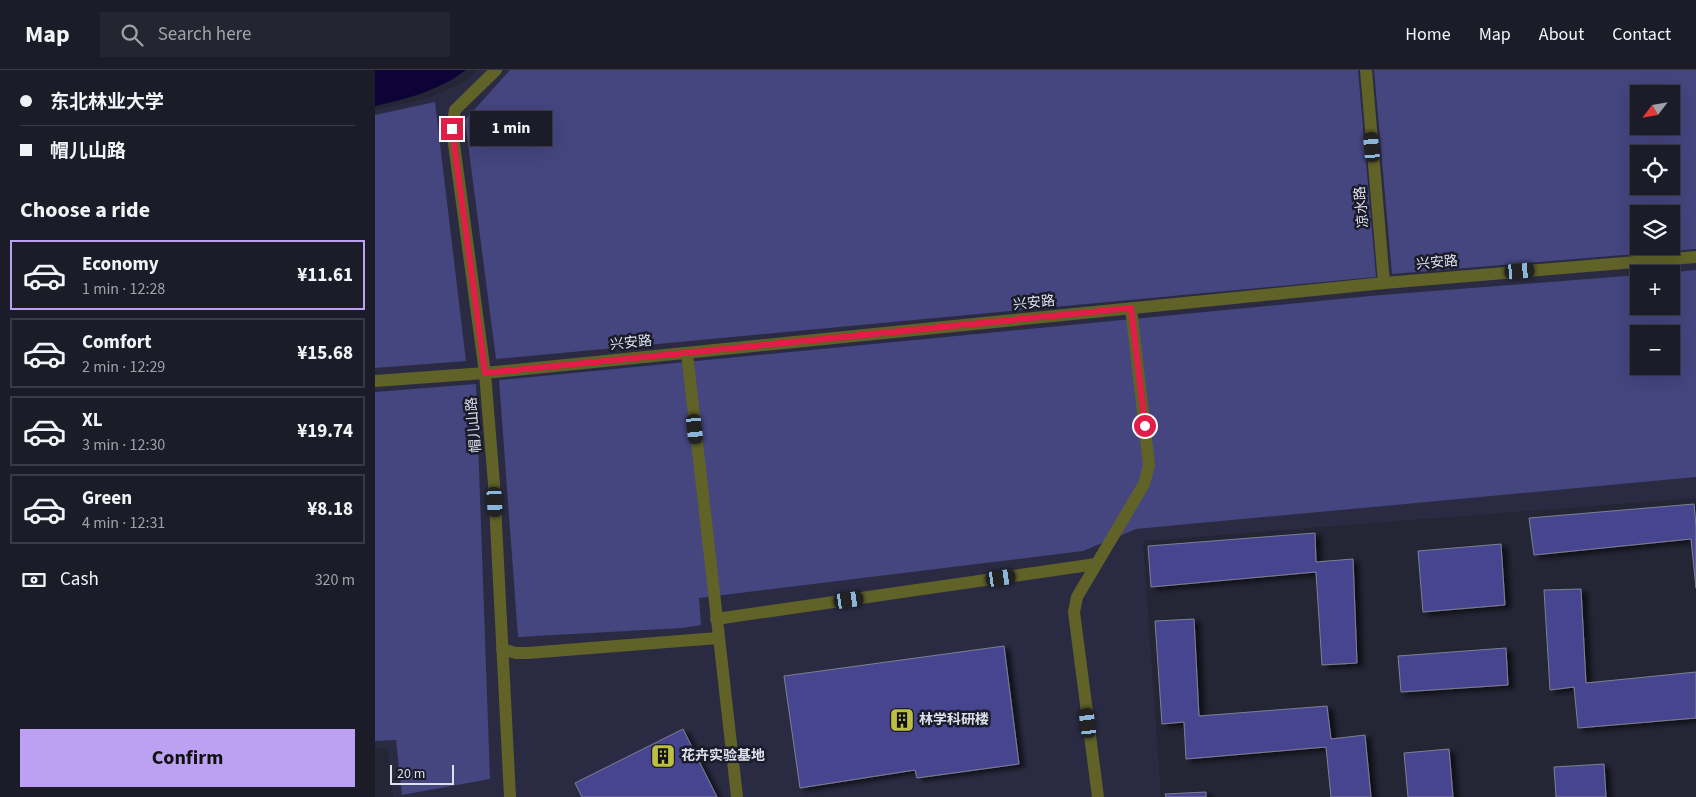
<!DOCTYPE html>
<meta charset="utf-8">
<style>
body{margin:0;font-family:"Source Sans 3","Noto Sans SC",sans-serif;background:#242530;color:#f1f3f6;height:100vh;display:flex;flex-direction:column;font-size:19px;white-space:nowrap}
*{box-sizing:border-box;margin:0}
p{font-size:16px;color:#a0a1a8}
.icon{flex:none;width:28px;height:28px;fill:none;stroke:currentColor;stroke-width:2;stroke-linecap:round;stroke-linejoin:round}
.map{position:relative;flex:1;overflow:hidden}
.side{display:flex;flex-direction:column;background:#1b1c28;width:375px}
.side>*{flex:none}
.top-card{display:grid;align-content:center;height:110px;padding:0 20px;background:#1b1c28}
.needle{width:32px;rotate:239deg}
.fabs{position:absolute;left:1255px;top:15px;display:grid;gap:10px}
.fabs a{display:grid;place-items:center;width:50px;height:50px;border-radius:0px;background:#1b1c28;box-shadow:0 5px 20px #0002,0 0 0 1px #393a45;font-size:25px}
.scale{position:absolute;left:15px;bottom:12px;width:64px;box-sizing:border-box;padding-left:5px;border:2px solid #dee0eb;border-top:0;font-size:14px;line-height:18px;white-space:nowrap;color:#dee0eb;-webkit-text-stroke:4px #1a1b2b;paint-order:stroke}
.end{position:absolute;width:22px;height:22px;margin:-11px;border:6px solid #e11d48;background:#fff;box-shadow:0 0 0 2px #fff}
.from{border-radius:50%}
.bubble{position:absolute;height:35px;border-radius:0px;background:#1b1c28;box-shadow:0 5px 20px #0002,0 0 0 1px #393a45;font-size:16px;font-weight:700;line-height:35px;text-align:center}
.car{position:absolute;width:15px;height:30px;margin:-15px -8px;border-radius:6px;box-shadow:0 0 4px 1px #0007;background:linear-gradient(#222 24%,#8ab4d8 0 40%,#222 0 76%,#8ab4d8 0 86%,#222 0)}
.top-card b{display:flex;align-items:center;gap:18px;height:48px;font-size:19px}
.top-card b+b{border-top:1px solid #393a45}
.top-card i{width:12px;height:12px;background:#f1f3f6}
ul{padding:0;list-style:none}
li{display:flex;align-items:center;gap:15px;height:70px;margin:0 10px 8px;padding:0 10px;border:2px solid #393a45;border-radius:0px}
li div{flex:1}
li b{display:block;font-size:19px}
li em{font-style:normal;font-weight:700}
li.on{border-color:#bca0f2}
li>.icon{width:45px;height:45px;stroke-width:1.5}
h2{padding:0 20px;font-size:22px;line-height:60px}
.pay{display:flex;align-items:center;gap:12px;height:55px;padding:0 20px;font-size:19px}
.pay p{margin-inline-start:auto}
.primary-button{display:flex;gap:10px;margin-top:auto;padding:10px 20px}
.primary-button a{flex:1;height:58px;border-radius:0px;background:#bca0f2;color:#111;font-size:20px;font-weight:700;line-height:58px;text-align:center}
header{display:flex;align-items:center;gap:30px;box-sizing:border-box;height:70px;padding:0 25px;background:#1b1c28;border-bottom:1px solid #393a45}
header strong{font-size:24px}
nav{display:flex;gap:28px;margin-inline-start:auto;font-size:18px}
.search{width:350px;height:45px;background:#242530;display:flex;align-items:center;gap:12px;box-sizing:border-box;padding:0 18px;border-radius:0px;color:#a0a1a8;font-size:19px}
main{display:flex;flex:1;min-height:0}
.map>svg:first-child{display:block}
.built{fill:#2a2b42;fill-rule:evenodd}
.green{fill:#45457f;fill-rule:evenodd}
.water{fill:#0d0337}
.building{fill:#47458f;stroke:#7e7f94;filter:url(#shadow)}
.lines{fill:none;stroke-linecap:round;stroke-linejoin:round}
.minor{stroke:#606228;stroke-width:12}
.route{stroke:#e11d48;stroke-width:6}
.labels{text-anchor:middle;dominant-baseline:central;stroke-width:5;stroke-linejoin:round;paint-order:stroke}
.street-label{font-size:14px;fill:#dee0eb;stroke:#1a1b2b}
.poi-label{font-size:14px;font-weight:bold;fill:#dee0eb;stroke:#1a1b2b;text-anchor:start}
</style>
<header>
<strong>Map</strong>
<div class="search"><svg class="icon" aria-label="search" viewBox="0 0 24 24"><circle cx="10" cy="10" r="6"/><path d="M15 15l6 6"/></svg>Search here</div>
<nav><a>Home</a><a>Map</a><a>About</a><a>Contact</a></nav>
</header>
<main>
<section class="side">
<div class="top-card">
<b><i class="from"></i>东北林业大学</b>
<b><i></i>帽儿山路</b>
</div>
<h2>Choose a ride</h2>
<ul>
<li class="on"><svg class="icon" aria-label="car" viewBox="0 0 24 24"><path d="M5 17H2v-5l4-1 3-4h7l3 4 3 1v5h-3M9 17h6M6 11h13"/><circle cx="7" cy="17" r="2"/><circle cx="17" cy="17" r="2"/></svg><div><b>Economy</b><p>1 min · 12:28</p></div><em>¥11.61</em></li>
<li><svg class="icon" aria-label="car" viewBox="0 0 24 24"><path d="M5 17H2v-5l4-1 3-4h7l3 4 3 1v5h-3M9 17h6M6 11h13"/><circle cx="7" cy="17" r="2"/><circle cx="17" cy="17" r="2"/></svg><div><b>Comfort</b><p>2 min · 12:29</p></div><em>¥15.68</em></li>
<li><svg class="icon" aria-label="car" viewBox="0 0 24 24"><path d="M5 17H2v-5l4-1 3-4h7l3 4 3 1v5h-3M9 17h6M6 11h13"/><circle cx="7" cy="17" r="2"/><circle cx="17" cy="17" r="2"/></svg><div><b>XL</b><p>3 min · 12:30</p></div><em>¥19.74</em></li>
<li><svg class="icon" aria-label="car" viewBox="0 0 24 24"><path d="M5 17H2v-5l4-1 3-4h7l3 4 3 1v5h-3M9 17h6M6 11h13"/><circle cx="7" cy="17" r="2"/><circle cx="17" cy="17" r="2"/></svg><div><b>Green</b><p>4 min · 12:31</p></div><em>¥8.18</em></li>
</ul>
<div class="pay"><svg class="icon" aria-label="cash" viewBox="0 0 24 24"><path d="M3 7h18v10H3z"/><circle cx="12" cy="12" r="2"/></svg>Cash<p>320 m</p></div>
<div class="primary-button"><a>Confirm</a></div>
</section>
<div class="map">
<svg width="1321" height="727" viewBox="0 0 1321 727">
<defs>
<filter id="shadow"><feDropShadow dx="5.5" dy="3" stdDeviation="2.5" flood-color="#0009"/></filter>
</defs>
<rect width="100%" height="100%" fill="#242535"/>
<path class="built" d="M102 0H1321V428L768 471 786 727H18L13 678 0 679V40L54 28 91 11ZM1264 24H1296V56H1264ZM1264 84H1296V116H1264ZM1264 144H1296V176H1264ZM1264 204H1296V236H1264ZM1264 264H1296V296H1264Z"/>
<path class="green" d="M135 0H983L1001 207 121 289 90 50Z
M999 0H1321V179L1017 204ZM1264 24H1296V56H1264ZM1264 84H1296V116H1264ZM1264 144H1296V176H1264Z
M60 32 91 291 0 298V45Z
M1321 200V407L761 459 708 481 324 528 326 555 307 558 143 567 124 310 1006 225 1264 205V236H1296V204H1277ZM1264 264H1296V296H1264Z
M101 314 115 709 27 725 21 670 0 671V322Z"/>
<path class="water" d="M0 0H91C65 20 32 29 0 36Z"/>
<path class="building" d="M1319 434 1321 456V518L1316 469 1159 485 1154 448Z
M940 463 941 492 978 489 982 593 947 595 941 502 776 517 773 476Z
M1126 474 1130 535 1048 542 1043 481Z
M1206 519 1211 613 1321 602V648L1203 658 1199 617 1175 620 1169 520Z
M819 549 824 646 952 636 956 669 990 665 996 727H956L951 677 811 689 809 652 787 654 780 551Z
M629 576 644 694 542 708 540 700 425 718 409 606Z
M1131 578 1133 615 1026 622 1023 586Z
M308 659 342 727H207L200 713Z
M1074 679 1078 727H1033L1029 683Z
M1229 694 1231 727H1181L1179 697Z
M831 722V727H791L790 724Z"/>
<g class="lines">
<path class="minor" d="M121 0 80 40 77 59 110 303 119 414 135 727
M991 0 1009 213
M312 283 362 727
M0 311 110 303 1009 213 1321 187
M341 549 721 494
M127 579 141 583H153L343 568
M723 727 699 542 702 527 769 414 774 395 756 238"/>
</g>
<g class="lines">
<path class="route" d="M77 59 110 303 756 238 770 356"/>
</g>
<defs>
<symbol id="building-square" viewBox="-11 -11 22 22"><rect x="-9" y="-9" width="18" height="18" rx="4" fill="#bdbf43" stroke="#1a1b2b"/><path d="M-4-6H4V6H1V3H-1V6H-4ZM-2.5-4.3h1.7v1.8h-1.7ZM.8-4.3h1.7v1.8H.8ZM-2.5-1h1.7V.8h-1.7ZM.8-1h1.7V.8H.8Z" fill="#111"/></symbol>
</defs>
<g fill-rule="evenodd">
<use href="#building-square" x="513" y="636" width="28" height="28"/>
<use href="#building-square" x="274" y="672" width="28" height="28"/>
</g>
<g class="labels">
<g class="street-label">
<text transform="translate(987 137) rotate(-95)">凉水路</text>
<text transform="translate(1062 193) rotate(-5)">兴安路</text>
<text transform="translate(659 233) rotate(-6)">兴安路</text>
<text transform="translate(256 273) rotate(-6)">兴安路</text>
<text transform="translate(99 355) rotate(-95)">帽儿山路</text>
</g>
<g class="poi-label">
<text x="544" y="650">林学科研楼</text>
<text x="306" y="686">花卉实验基地</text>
</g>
</g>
</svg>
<div class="fabs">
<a><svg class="needle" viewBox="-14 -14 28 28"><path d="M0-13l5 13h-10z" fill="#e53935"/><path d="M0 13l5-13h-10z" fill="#a0a1a8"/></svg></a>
<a><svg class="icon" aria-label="locate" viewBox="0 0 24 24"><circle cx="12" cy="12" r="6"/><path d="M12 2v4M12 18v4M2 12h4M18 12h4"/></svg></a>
<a><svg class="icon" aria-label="layers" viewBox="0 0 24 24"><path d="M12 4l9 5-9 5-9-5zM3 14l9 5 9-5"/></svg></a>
<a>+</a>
<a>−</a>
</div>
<div class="scale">20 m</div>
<i class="end from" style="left:770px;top:356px"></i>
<i class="end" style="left:77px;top:59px"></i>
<div class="bubble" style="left:95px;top:41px;width:82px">1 min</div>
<i class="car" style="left:997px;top:77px;rotate:355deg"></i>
<i class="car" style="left:1145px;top:201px;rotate:85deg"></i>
<i class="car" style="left:320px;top:359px;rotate:174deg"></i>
<i class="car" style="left:120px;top:432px;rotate:177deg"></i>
<i class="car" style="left:626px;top:508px;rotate:82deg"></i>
<i class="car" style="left:474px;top:530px;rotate:82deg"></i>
<i class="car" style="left:713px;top:653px;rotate:353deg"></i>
</div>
</main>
